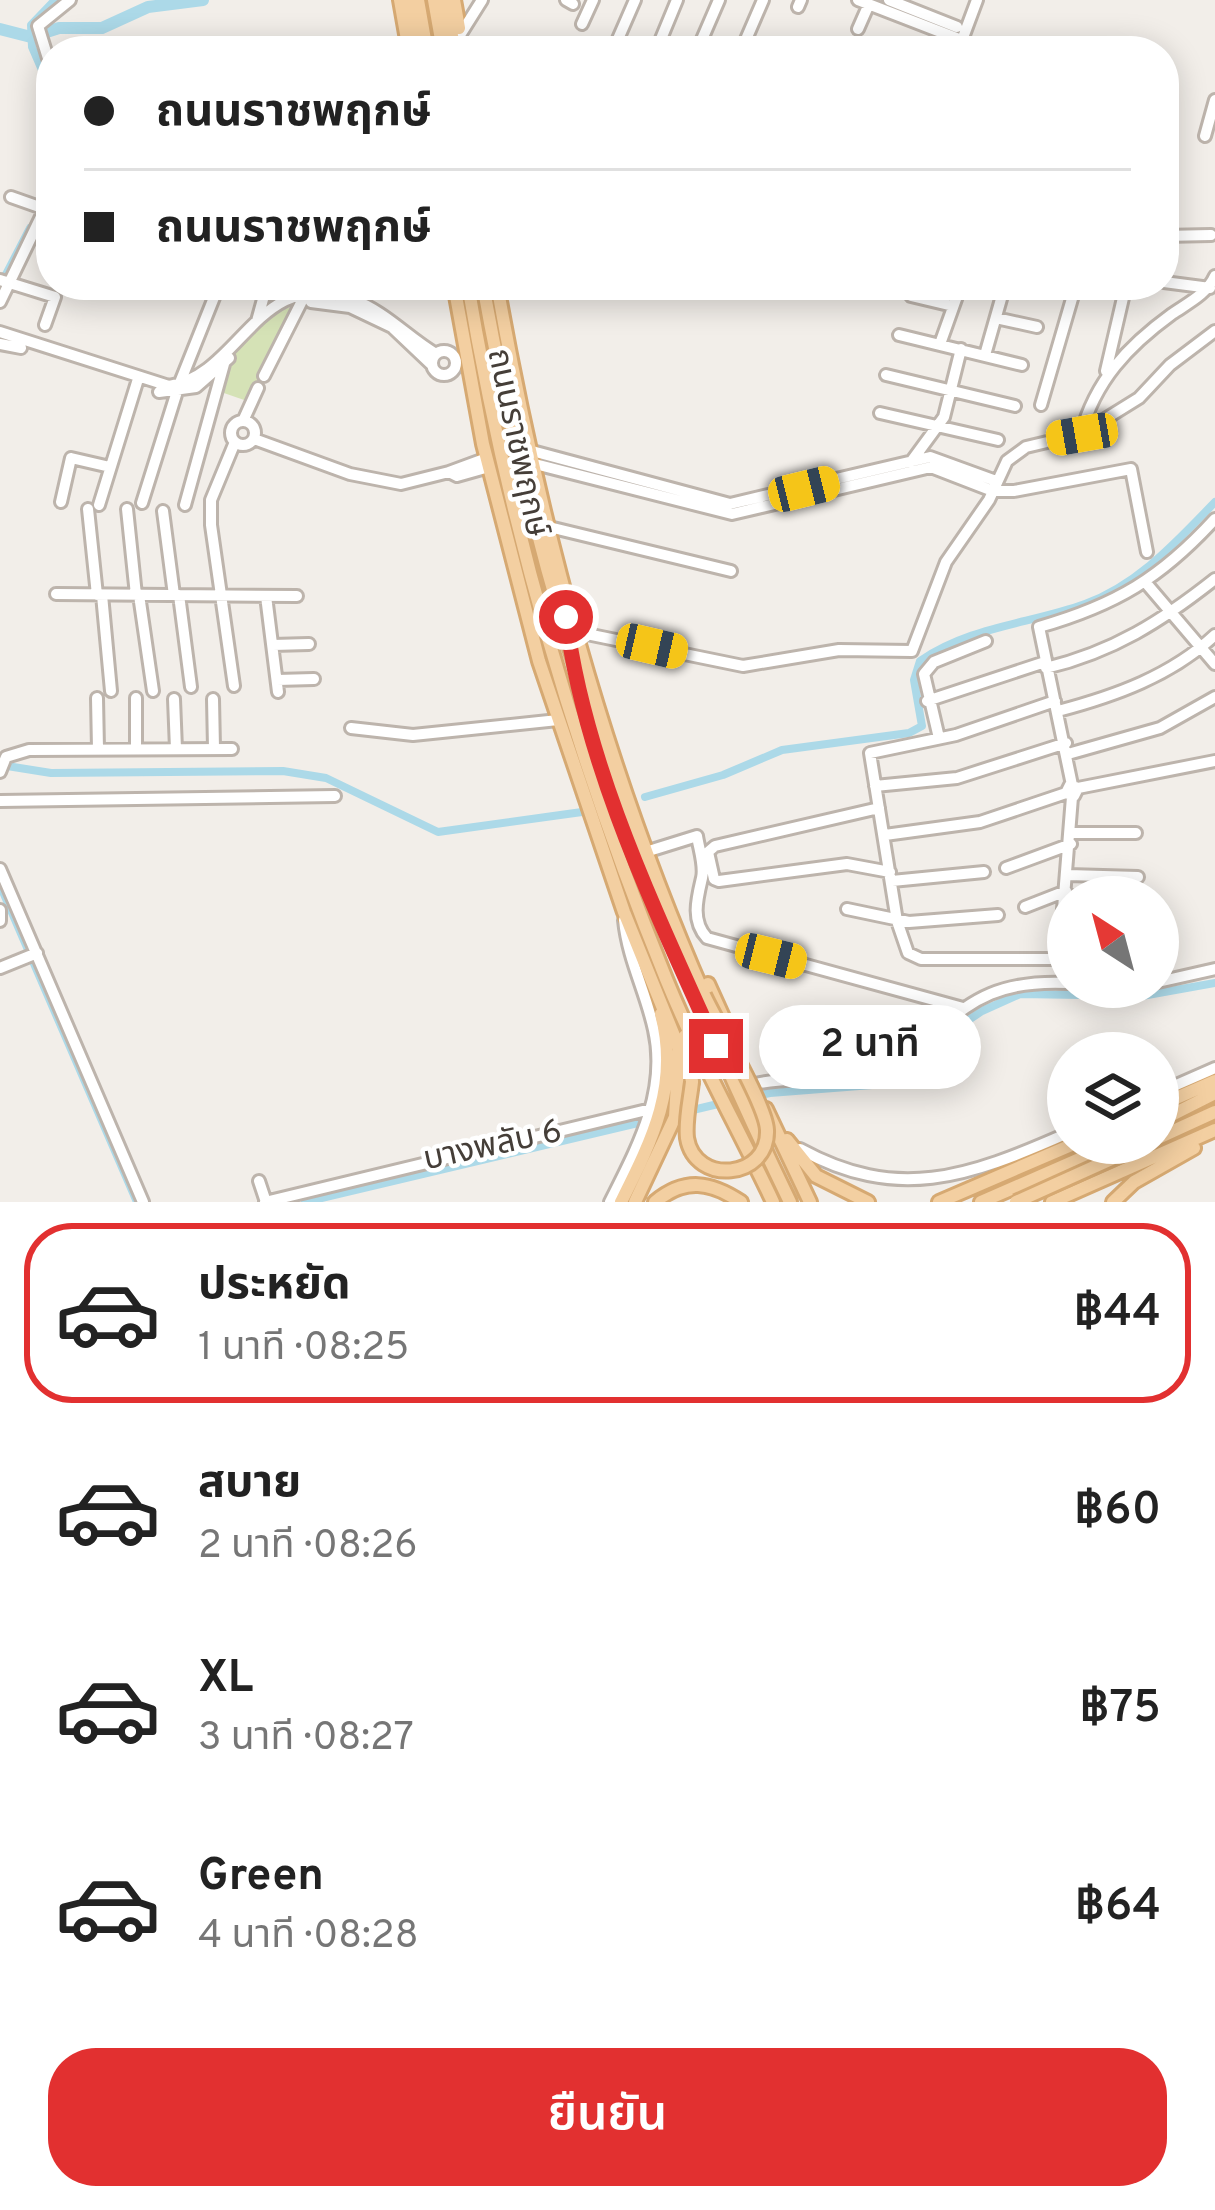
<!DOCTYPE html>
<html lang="th">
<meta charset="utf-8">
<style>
body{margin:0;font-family:Overpass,"Noto Sans Thai",sans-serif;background:#f2f2f2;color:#222;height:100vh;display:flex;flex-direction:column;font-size:45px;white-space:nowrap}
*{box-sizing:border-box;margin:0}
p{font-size:39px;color:#767676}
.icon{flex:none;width:66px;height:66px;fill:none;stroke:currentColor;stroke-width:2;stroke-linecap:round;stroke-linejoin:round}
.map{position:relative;height:1202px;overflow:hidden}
.details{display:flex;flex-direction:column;background:#fff;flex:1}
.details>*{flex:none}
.guide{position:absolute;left:36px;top:36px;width:1143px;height:264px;border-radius:48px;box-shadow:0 6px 30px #0003;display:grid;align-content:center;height:264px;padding:0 48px;background:#fff}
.needle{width:78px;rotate:324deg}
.tools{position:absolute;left:1047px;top:876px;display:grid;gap:24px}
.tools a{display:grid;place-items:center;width:132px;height:132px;border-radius:50%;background:#fff;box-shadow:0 6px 30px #0003;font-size:60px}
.end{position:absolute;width:54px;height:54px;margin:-27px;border:15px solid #e23030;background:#fff;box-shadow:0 0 0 6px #fff}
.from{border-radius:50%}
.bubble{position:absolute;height:84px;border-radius:42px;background:#fff;box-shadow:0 6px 30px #0003;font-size:39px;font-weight:600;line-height:84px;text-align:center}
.car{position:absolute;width:36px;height:72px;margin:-36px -18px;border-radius:15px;box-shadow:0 0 9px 3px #0007;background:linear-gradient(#f5c518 24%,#345 0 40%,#f5c518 0 76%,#345 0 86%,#f5c518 0)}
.guide b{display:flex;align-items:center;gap:42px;height:114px;font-size:45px}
.guide b+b{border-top:3px solid #e0e0e0}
.guide i{width:30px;height:30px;background:#222}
ul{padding:21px 0 0;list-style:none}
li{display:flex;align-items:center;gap:36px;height:180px;margin:0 24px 18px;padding:0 24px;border:6px solid transparent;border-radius:48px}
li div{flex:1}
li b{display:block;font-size:45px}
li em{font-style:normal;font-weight:600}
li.active{border-color:#e23030}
li>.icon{width:108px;height:108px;stroke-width:1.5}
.cta{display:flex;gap:24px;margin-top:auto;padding:24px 48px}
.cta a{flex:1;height:138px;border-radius:48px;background:#e23030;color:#fff;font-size:48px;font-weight:600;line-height:138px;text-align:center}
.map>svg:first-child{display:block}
.green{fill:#d5e2b6}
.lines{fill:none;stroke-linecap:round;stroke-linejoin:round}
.canal{stroke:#acd9e8;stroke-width:8}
.river{stroke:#acd9e8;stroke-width:12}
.minor-casing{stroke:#bdb4ac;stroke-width:16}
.major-casing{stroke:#d6a972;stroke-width:18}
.minor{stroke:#fff;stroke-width:10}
.major{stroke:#f3cfa1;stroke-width:12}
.major-bridge-casing{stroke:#d6a972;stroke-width:18;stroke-linecap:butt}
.major-bridge{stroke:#f3cfa1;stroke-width:12}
.route{stroke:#e23030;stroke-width:15}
.labels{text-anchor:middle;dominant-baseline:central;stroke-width:9;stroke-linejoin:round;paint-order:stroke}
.street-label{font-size:33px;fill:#453e38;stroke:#fff}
</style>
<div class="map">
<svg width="1215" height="1202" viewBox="0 0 1215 1202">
<rect width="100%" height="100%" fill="#f2eee9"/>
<path class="green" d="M301 303 247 401 221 392C227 347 258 317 301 303Z"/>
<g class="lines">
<path class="canal" d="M51 91 32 47 31 25 55 0
M39 209 51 177
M0 286 30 228
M1 765 51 773 283 771 326 778 438 832 582 812
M645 797 723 775 782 750 909 733 922 726 914 680 920 661C971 626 1030 624 1085 604 1139 584 1176 542 1215 502
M0 885 137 1202
M305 1202 718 1104 770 1093 872 1085 982 1011 1020 994 1142 996 1215 983"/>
<path class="river" d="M0 29 31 37 59 28H102L148 7 203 0"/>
<defs>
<path id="minor" d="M566 0 573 4
M858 0 964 41
M889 0 957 27
M798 7 801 0
M582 24 593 0
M858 29 869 4
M460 35 482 0
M618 39 635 0
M656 51 677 0
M697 51 719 0
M741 51 763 0
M958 51 977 0
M51 68 38 26 70 0
M1205 136 1215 100
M11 197 45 209
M1164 236 1211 235
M0 280 55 297 45 325
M1164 282 1210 288
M1033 285 1043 287
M911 296 953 306
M0 302 51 196
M311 302 350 307 392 327 431 364
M996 318 1037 327
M257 321 267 285
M0 332 169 386C241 375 257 266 351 299 385 311 406 336 436 354
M899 335 1022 365
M0 344 21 348
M940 344 961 285
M432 363a12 12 0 1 1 24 0a12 12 0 1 1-24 0Z
M985 355 1005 285
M1106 371 1126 285
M886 375 1015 406
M264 376 310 285
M159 392 196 387 229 358
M1041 405 1076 285
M880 413 998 440
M231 433a12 12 0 1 1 24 0a12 12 0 1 1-24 0Z
M243 421 258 388
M1081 434C1095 381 1128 346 1172 314 1188 303 1207 294 1215 276
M254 439 350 474 401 484 449 472
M532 451 730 504 930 457 996 481
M487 458 449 472 457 476 489 467
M911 462 944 417 961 349
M535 464 732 514 931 467 993 491H1014L1131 469 1147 552
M61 502 71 458 110 467
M142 503 179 385 219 285
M99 505 138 379
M185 505 224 364
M88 509 97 595
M127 509 136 595
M163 511 174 595
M549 527 731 571
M1146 583 1215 664
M56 594 297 596
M102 595 111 691
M139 595 153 691
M179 595 191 687
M266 596 278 692
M577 632 743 666 839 650 912 651 946 562 989 500 1007 461 1026 447 1081 434 1139 398 1170 365 1215 331
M273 645 309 644
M1046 668C1113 652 1162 621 1215 579
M277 680 314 679
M234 686 211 525V500L235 442
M97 698 98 749
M174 699 176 749
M213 699 214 748
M927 701 1045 662
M1055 701 956 735 870 753 897 921 908 953 921 959H1068
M1058 711C1115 696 1171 676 1215 635
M351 728 413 735 558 720
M939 738 924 674 934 662 986 641
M136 749V698
M1068 754 1160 728 1215 697
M0 772 6 757 29 750 232 749
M1072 785 1039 627C1116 605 1161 578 1215 519
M875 786 957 778 1066 743
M1078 788 1074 796 1066 793 1070 785 1078 788 1215 761
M0 801 335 796
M879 808 715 846 708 852 714 879 719 881 847 864 890 872
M1072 833H1136
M885 835 980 822 1066 793
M652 850 697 836C699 849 705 866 702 878 697 899 691 921 707 938L963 1008
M1006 868 1071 844
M0 869 143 1202
M1068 875 1138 877
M892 881 984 872
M1025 907 1066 891
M847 909 909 922 998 915
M0 910V921
M1059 959 1072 797
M0 968 37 953
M1158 982 1215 969
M755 1084C793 1075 839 1084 876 1068 957 1033 959 978 1068 983
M1158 1093 1215 1068
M800 1149C897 1202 966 1178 1068 1133
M259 1181 266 1202
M265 1202 651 1109
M610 1202C637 1148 668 1092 654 1030 646 992 628 960 624 920"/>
<path id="major" d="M400 0 409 51
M409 0 417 46
M418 0 427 51
M434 0 443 51
M445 0 455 51
M454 0 459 28
M454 285 483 444 539 661 624 912 679 1048 675 1117 635 1202
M468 285C508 523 575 755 666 979 697 1055 738 1128 773 1202
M483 285C542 614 644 901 790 1202
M497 285C540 527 605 770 704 995
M708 984 732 1037
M685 1036 692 1082
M1158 1106 1215 1081
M766 1109 810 1202
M1158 1122 1215 1093
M1158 1138 1215 1112
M787 1140 816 1176 868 1202
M621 1202C652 1140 680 1085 661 1014
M655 1202C685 1177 711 1182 741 1202
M939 1202 1076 1143
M981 1202 1116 1143
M1052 1202 1215 1130
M1113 1202 1134 1182 1194 1148"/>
</defs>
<use href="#minor" class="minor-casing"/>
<use href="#major" class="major-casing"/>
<use href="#minor" class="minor"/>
<use href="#major" class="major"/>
<defs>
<path id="major-bridge" d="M692 1082C690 1100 685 1121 687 1138 695 1186 769 1179 767 1130 766 1105 717 1023 704 995
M1016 1202 1147 1143"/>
</defs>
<use href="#major-bridge" class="major-bridge-casing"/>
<use href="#major-bridge" class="major-bridge"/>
</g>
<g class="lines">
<path class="route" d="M566 617C584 764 656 912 716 1046"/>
</g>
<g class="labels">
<g class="street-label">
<text transform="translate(516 443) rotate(78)">ถนนราชพฤกษ์</text>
<text transform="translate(493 1147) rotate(-12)">บางพลับ 6</text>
</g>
</g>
</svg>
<div class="tools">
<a><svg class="needle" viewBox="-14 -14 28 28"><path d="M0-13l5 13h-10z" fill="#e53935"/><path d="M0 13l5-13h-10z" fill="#767676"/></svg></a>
<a><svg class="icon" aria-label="layers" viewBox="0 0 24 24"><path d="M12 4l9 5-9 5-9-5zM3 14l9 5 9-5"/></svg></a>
</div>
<i class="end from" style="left:566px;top:617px"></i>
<i class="end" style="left:716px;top:1046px"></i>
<div class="bubble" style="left:759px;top:1005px;width:222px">2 นาที</div>
<i class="car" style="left:1082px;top:434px;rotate:260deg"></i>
<i class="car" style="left:804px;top:489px;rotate:76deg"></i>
<i class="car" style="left:652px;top:646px;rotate:103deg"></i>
<i class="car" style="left:771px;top:956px;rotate:104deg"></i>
<div class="guide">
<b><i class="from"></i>ถนนราชพฤกษ์</b>
<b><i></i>ถนนราชพฤกษ์</b>
</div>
</div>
<section class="details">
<ul>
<li class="active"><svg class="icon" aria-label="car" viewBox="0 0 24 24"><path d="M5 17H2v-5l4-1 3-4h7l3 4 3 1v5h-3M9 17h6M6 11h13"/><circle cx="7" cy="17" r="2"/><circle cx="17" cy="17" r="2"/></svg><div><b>ประหยัด</b><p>1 นาที · 08:25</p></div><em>฿44</em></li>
<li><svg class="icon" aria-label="car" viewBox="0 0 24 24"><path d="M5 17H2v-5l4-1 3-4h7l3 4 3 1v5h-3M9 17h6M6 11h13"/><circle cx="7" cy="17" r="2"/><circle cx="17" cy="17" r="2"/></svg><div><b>สบาย</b><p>2 นาที · 08:26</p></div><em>฿60</em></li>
<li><svg class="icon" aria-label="car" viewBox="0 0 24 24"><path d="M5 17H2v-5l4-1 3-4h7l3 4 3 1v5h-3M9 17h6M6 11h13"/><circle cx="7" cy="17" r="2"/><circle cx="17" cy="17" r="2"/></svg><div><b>XL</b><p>3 นาที · 08:27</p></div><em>฿75</em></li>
<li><svg class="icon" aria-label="car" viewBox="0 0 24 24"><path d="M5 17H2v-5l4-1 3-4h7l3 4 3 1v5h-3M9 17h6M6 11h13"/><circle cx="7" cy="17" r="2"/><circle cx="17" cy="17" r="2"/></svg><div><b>Green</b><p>4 นาที · 08:28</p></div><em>฿64</em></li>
</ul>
<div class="cta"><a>ยืนยัน</a></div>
</section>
